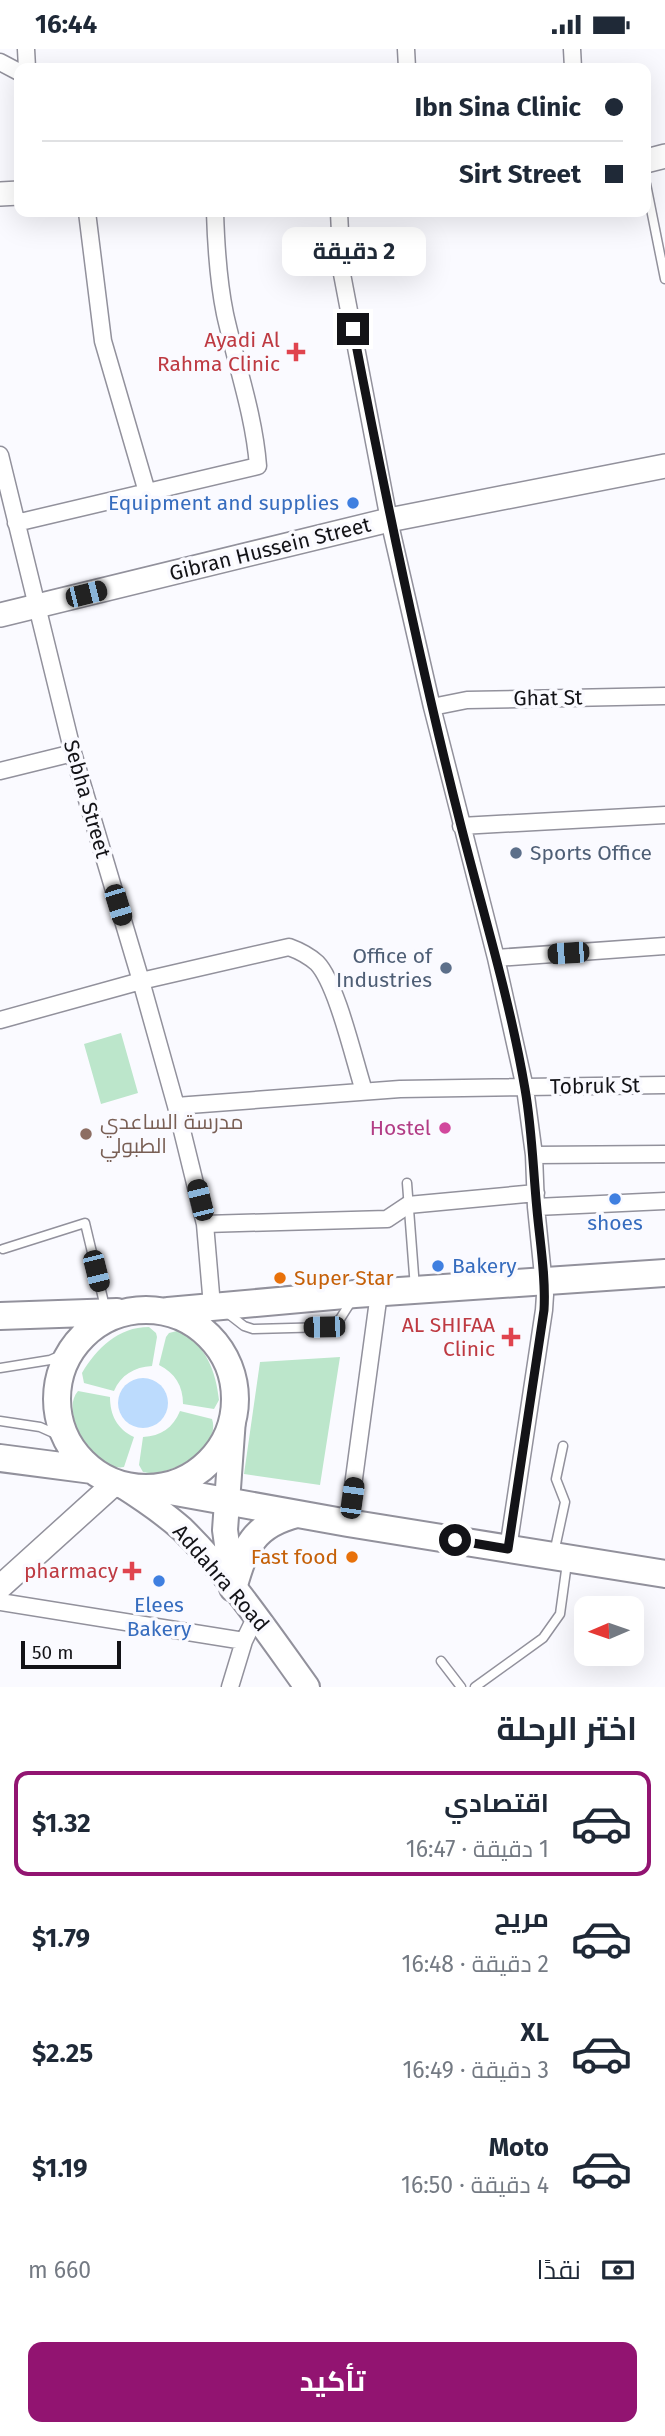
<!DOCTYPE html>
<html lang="ar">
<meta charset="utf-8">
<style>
body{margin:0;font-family:"Fira Sans",Cairo,sans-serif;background:#f6f6f7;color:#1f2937;direction:rtl;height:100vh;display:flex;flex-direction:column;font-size:26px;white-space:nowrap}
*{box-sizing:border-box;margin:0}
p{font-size:23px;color:#747a83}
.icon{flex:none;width:38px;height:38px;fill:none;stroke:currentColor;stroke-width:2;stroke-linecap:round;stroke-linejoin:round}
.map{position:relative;height:1638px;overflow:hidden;direction:ltr}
.sheet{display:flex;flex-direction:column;background:#fff;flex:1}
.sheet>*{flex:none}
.hud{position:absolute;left:14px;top:14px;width:637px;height:154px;border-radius:14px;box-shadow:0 7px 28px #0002;direction:rtl;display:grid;align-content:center;height:154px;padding:0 28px;background:#fff}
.needle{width:46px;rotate:268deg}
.buttons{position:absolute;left:574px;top:1547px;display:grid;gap:14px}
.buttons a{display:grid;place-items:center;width:70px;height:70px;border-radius:14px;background:#fff;box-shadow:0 7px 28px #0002;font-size:35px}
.scale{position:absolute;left:21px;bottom:18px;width:100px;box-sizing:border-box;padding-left:7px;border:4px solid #131317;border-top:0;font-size:19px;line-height:24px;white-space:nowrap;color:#131317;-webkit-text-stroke:5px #fafaff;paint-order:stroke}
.end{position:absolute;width:32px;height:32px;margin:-16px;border:9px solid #131317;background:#fff;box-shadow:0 0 0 4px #fff}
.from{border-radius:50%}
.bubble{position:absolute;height:49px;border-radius:14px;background:#fff;box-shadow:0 7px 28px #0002;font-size:23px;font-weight:700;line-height:49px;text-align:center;direction:rtl}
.car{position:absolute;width:21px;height:42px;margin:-21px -10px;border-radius:9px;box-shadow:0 0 5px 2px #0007;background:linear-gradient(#222 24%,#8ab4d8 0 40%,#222 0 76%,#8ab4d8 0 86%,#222 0)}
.hud b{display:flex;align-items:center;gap:24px;height:66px;font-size:26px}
.hud b+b{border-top:2px solid #e0e1e3}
.hud i{width:18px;height:18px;background:#1f2937}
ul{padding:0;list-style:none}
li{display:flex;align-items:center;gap:21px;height:105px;margin:0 14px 10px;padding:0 14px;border:4px solid transparent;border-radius:14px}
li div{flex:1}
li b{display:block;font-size:26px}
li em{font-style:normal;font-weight:700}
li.current{border-color:#921471}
li>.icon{width:63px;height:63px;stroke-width:1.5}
h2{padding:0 28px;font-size:32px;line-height:84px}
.pay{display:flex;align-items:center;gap:18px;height:77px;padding:0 28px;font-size:26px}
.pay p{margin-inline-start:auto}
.action{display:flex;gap:14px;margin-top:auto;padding:14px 28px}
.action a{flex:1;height:80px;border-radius:14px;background:#921471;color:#fff;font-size:28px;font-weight:700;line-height:80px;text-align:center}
.status{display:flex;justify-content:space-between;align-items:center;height:49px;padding:0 35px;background:#fff;direction:ltr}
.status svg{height:19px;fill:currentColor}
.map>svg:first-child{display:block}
.green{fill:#bce6cb}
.water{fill:#bcdbfd}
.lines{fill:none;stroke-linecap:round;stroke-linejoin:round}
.service-casing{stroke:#92919c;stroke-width:11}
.minor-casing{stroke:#92919c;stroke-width:19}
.secondary-casing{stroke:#92919c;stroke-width:26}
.primary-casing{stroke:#92919c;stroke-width:28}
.trunk-casing{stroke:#92919c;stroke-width:30}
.service{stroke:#fff;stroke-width:8}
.minor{stroke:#fff;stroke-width:16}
.secondary{stroke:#fff;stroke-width:23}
.primary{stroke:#fff;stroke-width:24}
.trunk{stroke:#fff;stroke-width:26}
.route{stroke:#131317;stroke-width:9}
.health-dot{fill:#e0444e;stroke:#fafaff;stroke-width:2.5}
.shop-dot{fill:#3f7fe0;stroke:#fafaff;stroke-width:2.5}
.service-dot{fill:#5c6f8a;stroke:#fafaff;stroke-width:2.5}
.hotel-dot{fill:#d1479c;stroke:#fafaff;stroke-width:2.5}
.education-dot{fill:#8d6e63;stroke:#fafaff;stroke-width:2.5}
.food-dot{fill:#e8710a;stroke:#fafaff;stroke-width:2.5}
.labels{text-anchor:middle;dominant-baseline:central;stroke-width:7;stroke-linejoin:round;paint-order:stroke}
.health-label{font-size:21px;fill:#be3a42;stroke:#fafaff;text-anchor:end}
.shop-label{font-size:21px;fill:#366cbe;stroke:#fafaff}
.street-label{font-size:21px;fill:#131317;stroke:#fafaff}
.service-label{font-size:21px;fill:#4e5e75;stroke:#fafaff;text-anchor:start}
.education-label{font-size:21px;fill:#785e54;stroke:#fafaff;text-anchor:start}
.hotel-label{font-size:21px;fill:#b23c85;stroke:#fafaff;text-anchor:end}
.food-label{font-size:21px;fill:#c56008;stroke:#fafaff;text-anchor:start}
</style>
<div class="status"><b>16:44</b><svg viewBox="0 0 49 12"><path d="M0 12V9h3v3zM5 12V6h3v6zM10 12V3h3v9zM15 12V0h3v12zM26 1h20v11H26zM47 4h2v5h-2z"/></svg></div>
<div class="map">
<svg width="665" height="1638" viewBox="0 0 665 1638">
<rect width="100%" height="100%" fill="#fafaff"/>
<path class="green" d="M121 984 138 1044 101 1055 84 995Z
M149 1278 156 1284 157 1288 152 1317C134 1318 121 1326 114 1342L84 1334 82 1324C97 1299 118 1278 149 1278Z
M177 1282C206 1294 216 1323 219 1351L214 1360 183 1355C183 1337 175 1324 159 1316L166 1288 169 1284Z
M340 1308 320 1436 244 1425 260 1313Z
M78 1342 110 1348C110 1366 117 1380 134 1388L124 1418C97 1424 58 1365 78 1342Z
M180 1362 212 1370C222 1399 168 1430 143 1423L139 1416 143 1388C161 1387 173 1379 180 1362Z"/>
<path class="water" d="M118 1354a25 25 0 1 1 50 0a25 25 0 1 1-50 0Z"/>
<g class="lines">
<defs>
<path id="service" d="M646 135 665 230
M407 1134 415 1239
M3 1200 85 1174 105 1258
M226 1263 244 1277 253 1280 329 1278 340 1270 352 1251
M0 1319 50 1311 71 1302
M0 1372 40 1378 67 1390
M554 1504 565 1453 556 1430 563 1397
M441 1612 461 1638
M475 1638 543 1589 560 1565 567 1514"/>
<path id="minor" d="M26 0 27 19
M406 0 407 19
M572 0 573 19
M0 13 19 23
M87 163 103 292 147 443
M339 163 342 225 389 471 432 658 496 909 525 1039 534 1106 536 1158 545 1246 544 1261 508 1500
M0 406 73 704 141 932 176 1057 205 1175 212 1257
M16 474 258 417C254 365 236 315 225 265 218 231 216 196 215 163
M432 658 467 651 665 647
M0 722 73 704
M461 777 665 766
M496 909 665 897
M0 971 141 932 289 898C300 902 308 906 317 914 337 935 354 1011 364 1042
M176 1057 400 1040 665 1036
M534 1106 665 1105
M536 1158 665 1152
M205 1175 387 1170 408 1156 536 1144
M348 1474 379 1244
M0 1553 244 1592
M230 1638 244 1592 256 1567"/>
<path id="secondary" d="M646 112 665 107
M0 145 19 144
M0 566 389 471 665 417
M0 1538 115 1434"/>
<path id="primary" d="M233 1370 225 1481 233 1538
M120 1435C142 1449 163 1463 182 1480 230 1527 268 1584 307 1638"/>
<path id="trunk" d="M57 1350a89 89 0 1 1 178 0a89 89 0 1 1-178 0Z
M168 1262 355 1245 665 1224
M0 1267 117 1263
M0 1409 92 1421
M159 1440 348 1474 665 1525
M233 1539C245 1498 253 1476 297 1465"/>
</defs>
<use href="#service" class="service-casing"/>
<use href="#minor" class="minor-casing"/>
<use href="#secondary" class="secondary-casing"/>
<use href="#primary" class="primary-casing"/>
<use href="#trunk" class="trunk-casing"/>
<use href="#service" class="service"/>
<use href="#minor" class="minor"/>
<use href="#secondary" class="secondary"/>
<use href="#primary" class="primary"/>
<use href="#trunk" class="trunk"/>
</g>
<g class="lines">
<path class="route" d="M353 280C385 446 419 612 461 777 483 864 510 951 525 1040 532 1080 533 1120 537 1161 540 1194 546 1228 544 1261L508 1500 455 1491"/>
</g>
<g class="health-dot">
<path d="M292.5 292.5h7v7h7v7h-7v7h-7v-7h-7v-7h7z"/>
<path d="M507.5 1277.5h7v7h7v7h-7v7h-7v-7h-7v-7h7z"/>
<path d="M128.5 1511.5h7v7h7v7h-7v7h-7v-7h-7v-7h7z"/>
</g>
<g class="shop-dot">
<circle cx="353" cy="454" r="7"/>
<circle cx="615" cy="1150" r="7"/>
<circle cx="438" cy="1217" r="7"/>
<circle cx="159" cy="1532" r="7"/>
</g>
<g class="service-dot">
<circle cx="516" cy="804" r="7"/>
<circle cx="446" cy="919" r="7"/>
</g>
<circle class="hotel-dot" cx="445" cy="1079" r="7"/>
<circle class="education-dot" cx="86" cy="1085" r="7"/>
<g class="food-dot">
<circle cx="280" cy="1229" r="7"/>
<circle cx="352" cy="1508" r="7"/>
</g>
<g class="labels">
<g class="health-label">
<text x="280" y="291">Ayadi Al<tspan x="280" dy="24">Rahma Clinic</tspan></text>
<text x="495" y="1276">AL SHIFAA<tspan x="495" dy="24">Clinic</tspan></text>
<text x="118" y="1522">pharmacy</text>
</g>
<g class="shop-label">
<text x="339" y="454" text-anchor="end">Equipment and supplies</text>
<text x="615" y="1174">shoes</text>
<text x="452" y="1217" text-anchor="start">Bakery</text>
<text x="159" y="1556">Elees<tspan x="159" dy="24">Bakery</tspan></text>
</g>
<g class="street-label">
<text transform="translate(270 500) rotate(-14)">Gibran Hussein Street</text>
<text transform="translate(548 649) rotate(-1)">Ghat St</text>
<text transform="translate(87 750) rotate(74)">Sebha Street</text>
<text transform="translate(595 1037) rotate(-1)">Tobruk St</text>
<text transform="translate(221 1529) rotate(49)">Addahra Road</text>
</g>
<g class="service-label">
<text x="530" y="804">Sports Office</text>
<text x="432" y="907" text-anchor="end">Office of<tspan x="432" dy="24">Industries</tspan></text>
</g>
<g class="education-label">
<text x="100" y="1073">مدرسة الساعدي<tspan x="100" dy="24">الطبولي</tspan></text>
</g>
<g class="hotel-label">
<text x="431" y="1079">Hostel</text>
</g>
<g class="food-label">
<text x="294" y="1229">Super Star</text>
<text x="338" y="1508" text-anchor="end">Fast food</text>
</g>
</g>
</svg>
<div class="buttons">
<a><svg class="needle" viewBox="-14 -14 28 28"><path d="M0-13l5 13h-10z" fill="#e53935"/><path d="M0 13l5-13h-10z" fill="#747a83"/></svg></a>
</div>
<div class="scale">50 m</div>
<i class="end from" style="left:455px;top:1491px"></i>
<i class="end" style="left:353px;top:280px"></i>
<div class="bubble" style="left:282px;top:178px;width:144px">2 دقيقة</div>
<i class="car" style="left:86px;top:545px;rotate:76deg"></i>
<i class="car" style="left:118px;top:856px;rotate:163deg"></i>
<i class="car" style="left:568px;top:904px;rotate:266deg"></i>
<i class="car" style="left:200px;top:1151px;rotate:346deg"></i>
<i class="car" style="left:96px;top:1222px;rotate:166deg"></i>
<i class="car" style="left:324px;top:1278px;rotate:269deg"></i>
<i class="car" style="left:352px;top:1449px;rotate:8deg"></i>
<div class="hud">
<b><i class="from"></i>Ibn Sina Clinic</b>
<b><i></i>Sirt Street</b>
</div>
</div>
<section class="sheet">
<h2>اختر الرحلة</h2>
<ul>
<li class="current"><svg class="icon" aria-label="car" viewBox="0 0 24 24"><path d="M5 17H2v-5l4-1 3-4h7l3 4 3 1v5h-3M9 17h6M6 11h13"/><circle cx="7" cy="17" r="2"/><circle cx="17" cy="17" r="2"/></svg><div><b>اقتصادي</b><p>1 دقيقة · 16:47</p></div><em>$1.32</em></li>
<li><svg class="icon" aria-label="car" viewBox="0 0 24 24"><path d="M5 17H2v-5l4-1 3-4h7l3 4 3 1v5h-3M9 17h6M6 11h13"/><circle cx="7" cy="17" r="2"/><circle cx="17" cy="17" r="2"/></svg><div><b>مريح</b><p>2 دقيقة · 16:48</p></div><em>$1.79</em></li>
<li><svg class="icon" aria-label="car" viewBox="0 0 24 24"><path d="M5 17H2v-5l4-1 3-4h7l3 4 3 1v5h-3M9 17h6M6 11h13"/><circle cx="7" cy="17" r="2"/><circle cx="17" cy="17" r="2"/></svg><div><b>XL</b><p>3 دقيقة · 16:49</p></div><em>$2.25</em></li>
<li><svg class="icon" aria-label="car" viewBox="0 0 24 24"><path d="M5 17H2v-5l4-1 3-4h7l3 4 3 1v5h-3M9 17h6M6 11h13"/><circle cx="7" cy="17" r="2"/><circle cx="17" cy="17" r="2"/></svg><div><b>Moto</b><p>4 دقيقة · 16:50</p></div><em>$1.19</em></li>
</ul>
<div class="pay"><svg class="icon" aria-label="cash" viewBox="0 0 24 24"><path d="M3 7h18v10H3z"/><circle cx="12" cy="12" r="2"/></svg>نقدًا<p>660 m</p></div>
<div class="action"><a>تأكيد</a></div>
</section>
